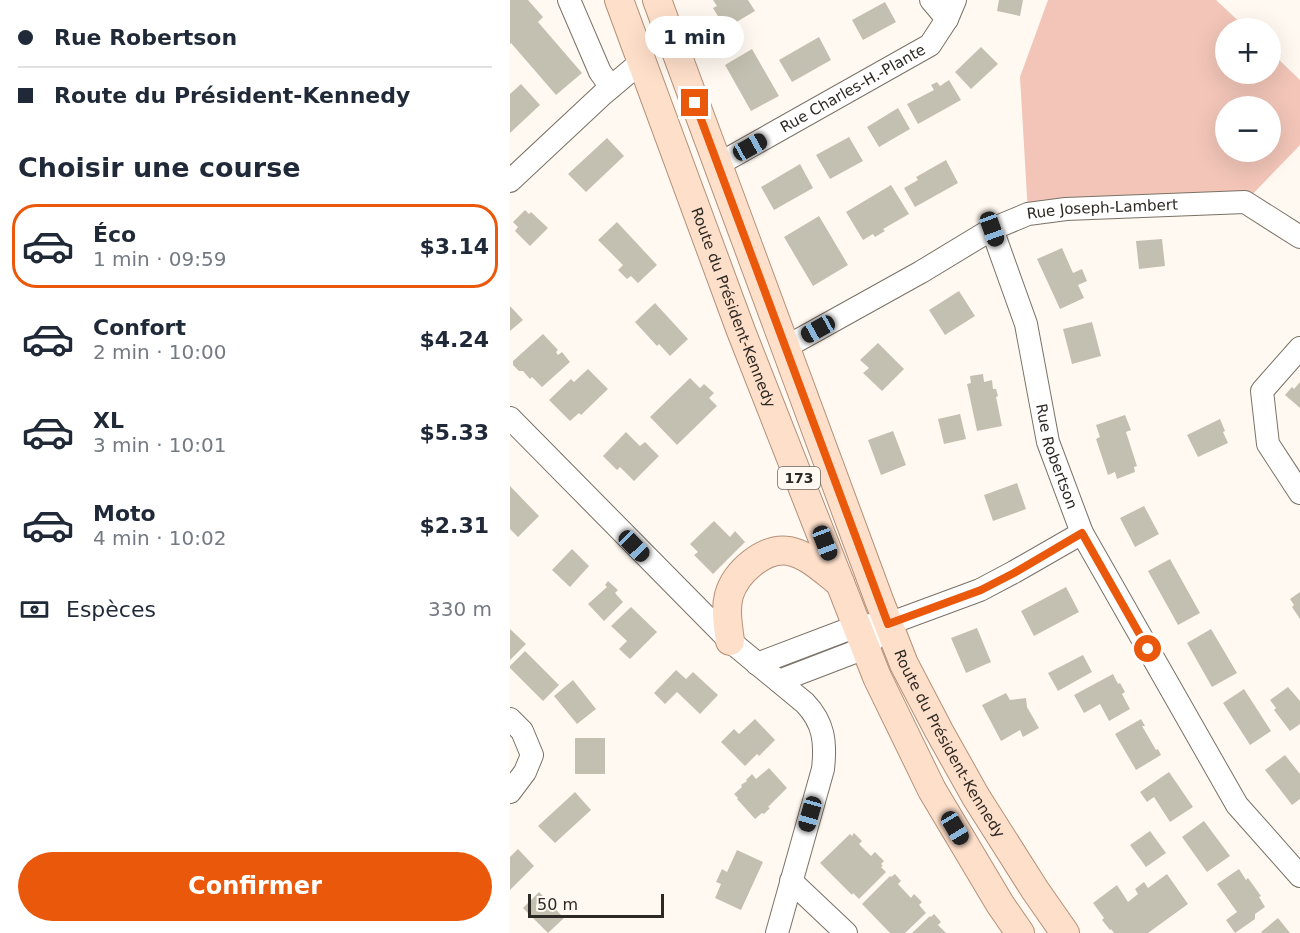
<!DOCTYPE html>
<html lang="fr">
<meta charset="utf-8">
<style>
body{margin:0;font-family:"DejaVu Sans",sans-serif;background:#f2f2f3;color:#1f2937;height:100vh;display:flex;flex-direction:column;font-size:22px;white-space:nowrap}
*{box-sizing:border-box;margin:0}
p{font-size:20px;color:#747a83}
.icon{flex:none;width:33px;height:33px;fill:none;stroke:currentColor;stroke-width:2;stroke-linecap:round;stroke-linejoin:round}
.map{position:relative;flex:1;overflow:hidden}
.side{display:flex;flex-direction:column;background:#fff;width:510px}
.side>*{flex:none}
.top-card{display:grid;align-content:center;height:132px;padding:0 18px;background:#fff}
.buttons{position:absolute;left:705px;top:18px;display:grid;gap:12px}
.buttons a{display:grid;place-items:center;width:66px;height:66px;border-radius:50%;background:#fff;box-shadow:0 6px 24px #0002;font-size:30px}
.scale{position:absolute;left:18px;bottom:15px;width:136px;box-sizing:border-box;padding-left:6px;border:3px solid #2c2823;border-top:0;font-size:16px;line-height:21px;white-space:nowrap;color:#2c2823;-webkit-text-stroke:4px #fff9f1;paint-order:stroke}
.end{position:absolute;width:27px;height:27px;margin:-14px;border:8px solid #ea580c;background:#fff;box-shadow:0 0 0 3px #fff}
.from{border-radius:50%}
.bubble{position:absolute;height:42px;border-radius:21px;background:#fff;box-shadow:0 6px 24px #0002;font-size:20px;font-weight:800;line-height:42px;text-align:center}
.car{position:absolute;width:18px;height:36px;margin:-18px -9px;border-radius:8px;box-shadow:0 0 4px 2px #0007;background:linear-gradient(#222 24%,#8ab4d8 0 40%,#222 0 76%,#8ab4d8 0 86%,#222 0)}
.top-card b{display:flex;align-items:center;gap:21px;height:57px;font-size:22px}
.top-card b+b{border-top:2px solid #e0e1e3}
.top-card i{width:15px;height:15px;background:#1f2937}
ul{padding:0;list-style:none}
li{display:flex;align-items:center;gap:18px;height:84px;margin:0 12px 9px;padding:0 6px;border:3px solid transparent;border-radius:24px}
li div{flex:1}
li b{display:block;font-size:22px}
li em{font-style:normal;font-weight:800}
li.on{border-color:#ea580c}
li>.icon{width:54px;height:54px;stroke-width:1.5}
h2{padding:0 18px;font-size:27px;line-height:72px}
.pay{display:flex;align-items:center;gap:15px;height:66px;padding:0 18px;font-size:22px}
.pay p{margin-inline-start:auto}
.button{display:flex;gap:12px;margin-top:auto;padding:12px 18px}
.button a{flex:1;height:69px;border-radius:36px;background:#ea580c;color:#fff;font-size:24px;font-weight:800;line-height:69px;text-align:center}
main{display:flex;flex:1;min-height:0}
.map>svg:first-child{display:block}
.green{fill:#f2c5b8;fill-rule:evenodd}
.building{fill:#c4c0b1}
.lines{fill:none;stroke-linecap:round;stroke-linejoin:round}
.minor-casing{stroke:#7a7165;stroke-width:24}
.major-casing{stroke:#b49179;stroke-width:30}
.minor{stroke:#fff;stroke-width:22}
.major{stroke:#fedfca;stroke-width:28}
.route{stroke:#ea580c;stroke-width:8}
.labels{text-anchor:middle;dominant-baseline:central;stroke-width:5;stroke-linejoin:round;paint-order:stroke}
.shield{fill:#fff9f1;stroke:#6b6761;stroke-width:1.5}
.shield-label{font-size:14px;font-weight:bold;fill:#2c2823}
.street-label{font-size:15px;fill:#2c2823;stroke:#fff9f1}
</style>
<main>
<section class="side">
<div class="top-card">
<b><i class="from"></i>Rue Robertson</b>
<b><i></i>Route du Président-Kennedy</b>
</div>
<h2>Choisir une course</h2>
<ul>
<li class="on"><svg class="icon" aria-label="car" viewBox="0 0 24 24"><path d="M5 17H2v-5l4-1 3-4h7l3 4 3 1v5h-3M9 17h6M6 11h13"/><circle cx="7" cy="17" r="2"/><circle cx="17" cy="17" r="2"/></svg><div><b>Éco</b><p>1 min · 09:59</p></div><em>$3.14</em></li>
<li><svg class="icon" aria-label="car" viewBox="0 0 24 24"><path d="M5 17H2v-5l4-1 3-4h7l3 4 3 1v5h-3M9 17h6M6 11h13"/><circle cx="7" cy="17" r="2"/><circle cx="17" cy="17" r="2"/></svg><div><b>Confort</b><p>2 min · 10:00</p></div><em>$4.24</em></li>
<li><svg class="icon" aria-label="car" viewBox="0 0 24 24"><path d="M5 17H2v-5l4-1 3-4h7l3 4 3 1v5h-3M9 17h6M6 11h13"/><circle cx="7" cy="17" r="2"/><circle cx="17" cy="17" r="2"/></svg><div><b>XL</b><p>3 min · 10:01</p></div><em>$5.33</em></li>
<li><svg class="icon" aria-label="car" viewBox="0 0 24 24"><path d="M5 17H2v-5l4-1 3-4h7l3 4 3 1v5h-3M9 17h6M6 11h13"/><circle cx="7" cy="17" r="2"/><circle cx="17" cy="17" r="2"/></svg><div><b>Moto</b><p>4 min · 10:02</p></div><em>$2.31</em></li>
</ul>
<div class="pay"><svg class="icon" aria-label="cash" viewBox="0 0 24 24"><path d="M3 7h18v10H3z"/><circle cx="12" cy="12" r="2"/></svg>Espèces<p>330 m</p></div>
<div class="button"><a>Confirmer</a></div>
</section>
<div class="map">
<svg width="790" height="933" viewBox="0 0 790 933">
<rect width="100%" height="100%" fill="#fff9f1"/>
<path class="green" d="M538 0H706L736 28H716V74H760L761 52 790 80V145L735 202 518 214 510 77ZM716 106H760V152H716Z"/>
<path class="building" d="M0 0H18L33 17 28 22 72 73 46 95 1 43 0 44Z
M203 0H238L245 11 218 27 212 17 209 18 203 8 207 6Z
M489 0H513L510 16 487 11Z
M375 2 386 22 353 40 342 20Z
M309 37 321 60 282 82 269 60Z
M471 47 488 64 461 89 445 72Z
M242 49 269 96 241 111 215 65Z
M439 80 451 100 408 124 397 104 424 90 421 85 427 82 430 86Z
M11 84 30 105 0 133V94Z
M388 108 400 129 369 147 357 127Z
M339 137 353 161 320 179 306 155Z
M97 138 114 156 76 192 58 174Z
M436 160 448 183 405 207 394 188 408 180 406 177Z
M290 164 303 188 264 210 251 187Z
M381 185 399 214 373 229 375 231 365 237 363 234 353 240 336 212Z
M15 210 19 214 21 212 38 228 20 246 5 231 8 227 3 222Z
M309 216 338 265 303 286 274 237Z
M107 222 147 265 128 283 121 276 117 279 108 270 113 265 88 240Z
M652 239 655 266 629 269 626 241Z
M552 248 563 273 572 269 577 281 568 285 574 298 550 309 527 259Z
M449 291 465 316 435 335 419 310Z
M145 303 178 339 160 356 149 344 147 346 125 322Z
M0 306 13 320 0 331Z
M582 322 591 356 562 364 553 329Z
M33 334 48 350 46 352 48 355 52 352 60 362 32 387 22 377 20 379 13 371H9L3 365V361Z
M368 343 394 369 372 391 353 373 359 368 350 360Z
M78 369 98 389 71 415 69 413 60 421 39 400 61 379 64 382Z
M473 374 474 382 482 380 483 389H486L488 396 486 397 492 426 467 431 457 384 461 383 460 376Z
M180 378 190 388 194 384 204 393 199 398 207 406 167 445 140 417Z
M790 382V408L775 395 782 387 784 389Z
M450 414 456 439 434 444 428 419Z
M615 415 621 430 616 432 627 466 624 467 625 472 607 479 605 472 598 475 586 439 590 437 586 425Z
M710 419 715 431 713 432 718 443 688 457 677 435Z
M383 431 396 465 371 475 358 440Z
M116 432 130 446 135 442 149 456 124 481 110 467 107 470 93 456Z
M507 483 516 509 483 521 474 495Z
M0 486 29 516 8 537 0 529Z
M634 506 649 534 625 547 610 518Z
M204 521 220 537 225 531 235 542 203 574 184 555 188 552 180 544Z
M62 549 79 566 60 587 42 570Z
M660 559 690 613 668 625 638 571Z
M98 581 108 590 105 593 113 602 94 621 78 604 97 587 95 585Z
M556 587 569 612 524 636 511 611Z
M790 592V619L782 607 784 605 780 599Z
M121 607 147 632 120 659 109 649 117 641 101 626Z
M467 628 481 662 456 673 441 638Z
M0 629 16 644 0 660Z
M701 629 727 673 702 687 677 643Z
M15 651 49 685 33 701 0 668V666Z
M573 655 582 672 548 691 538 673Z
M166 670 176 679 183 672 208 695 190 714 167 692 155 704 144 693Z
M603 674 608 684 610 683 615 692 612 694 620 709 599 721 590 704 574 713 564 695Z
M63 680 86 709 67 724 44 696Z
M778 687 790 701V724L780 731 764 710 766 708 760 700Z
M734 689 761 731 740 745 713 703Z
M496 693 500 700 516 698 517 707 529 728 513 737 510 730 491 741 472 705Z
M245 719 265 740 249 756 247 754 235 766 211 742 224 729 229 734Z
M631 719 635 726H632L646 750 648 749 651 755 626 770 605 734Z
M65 738H95V774H65Z
M775 755 790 774V799L782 805 755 770Z
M259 768 277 788 258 807 260 808 254 814 252 813 245 819 227 799 228 798 224 794 232 787 231 785 237 781 236 780 242 774 246 779Z
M659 772 683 807 660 822 644 797 637 802 630 792Z
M65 792 81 810 45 843 28 826Z
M694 821 720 856 697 872 672 837Z
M640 831 656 853 636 867 620 845Z
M344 833 352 841 349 844 361 856 365 852 374 861 371 864 373 866 371 867 376 872 349 899 343 893 342 895 310 863 340 834 342 836Z
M8 849 24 866 0 890V857Z
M227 850 253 862 231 910 205 898 211 884 206 882 212 869 217 872Z
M729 869 736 880 738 878 751 896 749 897 755 907 745 914V919L725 933 716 920 727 912 707 884Z
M385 874 391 881 388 884 401 898 404 894 412 902 409 905 416 913 395 933H380L352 904 380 876 381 877Z
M657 874 678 904 638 933H604L601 929 600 930 592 920 594 918 583 903 607 885 618 902 628 894 625 889 634 882 638 888Z
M29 892 54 918 38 933 13 908Z
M424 914 431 922 428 925 436 933H402L420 916 421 917Z
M768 918 780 933H752L751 932Z"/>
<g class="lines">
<defs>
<g id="minor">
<path d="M59 0 90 72 101 87"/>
<path d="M421 0 437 19"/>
<path id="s1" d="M207 165 420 45 437 19 445 0"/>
<path d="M0 181 93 94 131 62"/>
<path id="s2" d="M482 229 516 324 538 442 572 533 727 805 790 876"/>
<path id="s3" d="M276 347 411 272 482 229 518 214 556 209 735 202 790 237"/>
<path d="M790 348 752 391 758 444 790 493"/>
<path d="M0 418 220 641 295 703C314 723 316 742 313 769L267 933"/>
<path d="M247 664 347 626 378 624 470 590 504 572 572 533"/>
<path d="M269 681 355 648 367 636"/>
<path d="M0 719 12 731 22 755 15 772 0 792"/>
<path d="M281 881 336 933"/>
</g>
<g id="major">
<path id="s4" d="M109 0 231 331 367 677 422 790 490 904 510 933"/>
<path id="s5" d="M147 0 369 600 394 664 429 731 466 797 525 890 555 933"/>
<path d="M220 641C218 626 215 610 219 595 226 572 254 547 279 551 299 555 314 571 330 583"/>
</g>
</defs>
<use href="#minor" class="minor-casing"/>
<use href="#major" class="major-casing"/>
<use href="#minor" class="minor"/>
<use href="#major" class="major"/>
</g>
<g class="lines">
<path class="route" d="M185 103 378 624 471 590 504 573 572 533 638 649"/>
</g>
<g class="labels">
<rect class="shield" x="268" y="467" width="42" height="22" rx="4.5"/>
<g class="shield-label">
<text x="289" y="478">173</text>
</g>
<g class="street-label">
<text stroke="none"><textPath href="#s1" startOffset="156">Rue Charles-H.-Plante</textPath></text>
<text stroke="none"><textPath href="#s3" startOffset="351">Rue Joseph-Lambert</textPath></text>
<text stroke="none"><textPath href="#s4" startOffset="328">Route du Président-Kennedy</textPath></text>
<text stroke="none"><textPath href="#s2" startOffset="237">Rue Robertson</textPath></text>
<text stroke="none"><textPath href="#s5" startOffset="800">Route du Président-Kennedy</textPath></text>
</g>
</g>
</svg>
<div class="buttons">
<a>+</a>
<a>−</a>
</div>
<div class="scale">50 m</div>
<i class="end from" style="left:638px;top:649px"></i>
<i class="end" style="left:185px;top:103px"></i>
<div class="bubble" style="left:135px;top:16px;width:99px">1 min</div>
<i class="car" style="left:240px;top:147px;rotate:61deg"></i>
<i class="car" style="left:482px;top:229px;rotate:160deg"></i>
<i class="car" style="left:308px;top:329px;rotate:241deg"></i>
<i class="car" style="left:315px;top:543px;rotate:159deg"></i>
<i class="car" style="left:124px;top:546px;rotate:136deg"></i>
<i class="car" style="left:300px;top:814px;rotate:196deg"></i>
<i class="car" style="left:445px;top:828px;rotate:149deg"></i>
</div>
</main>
